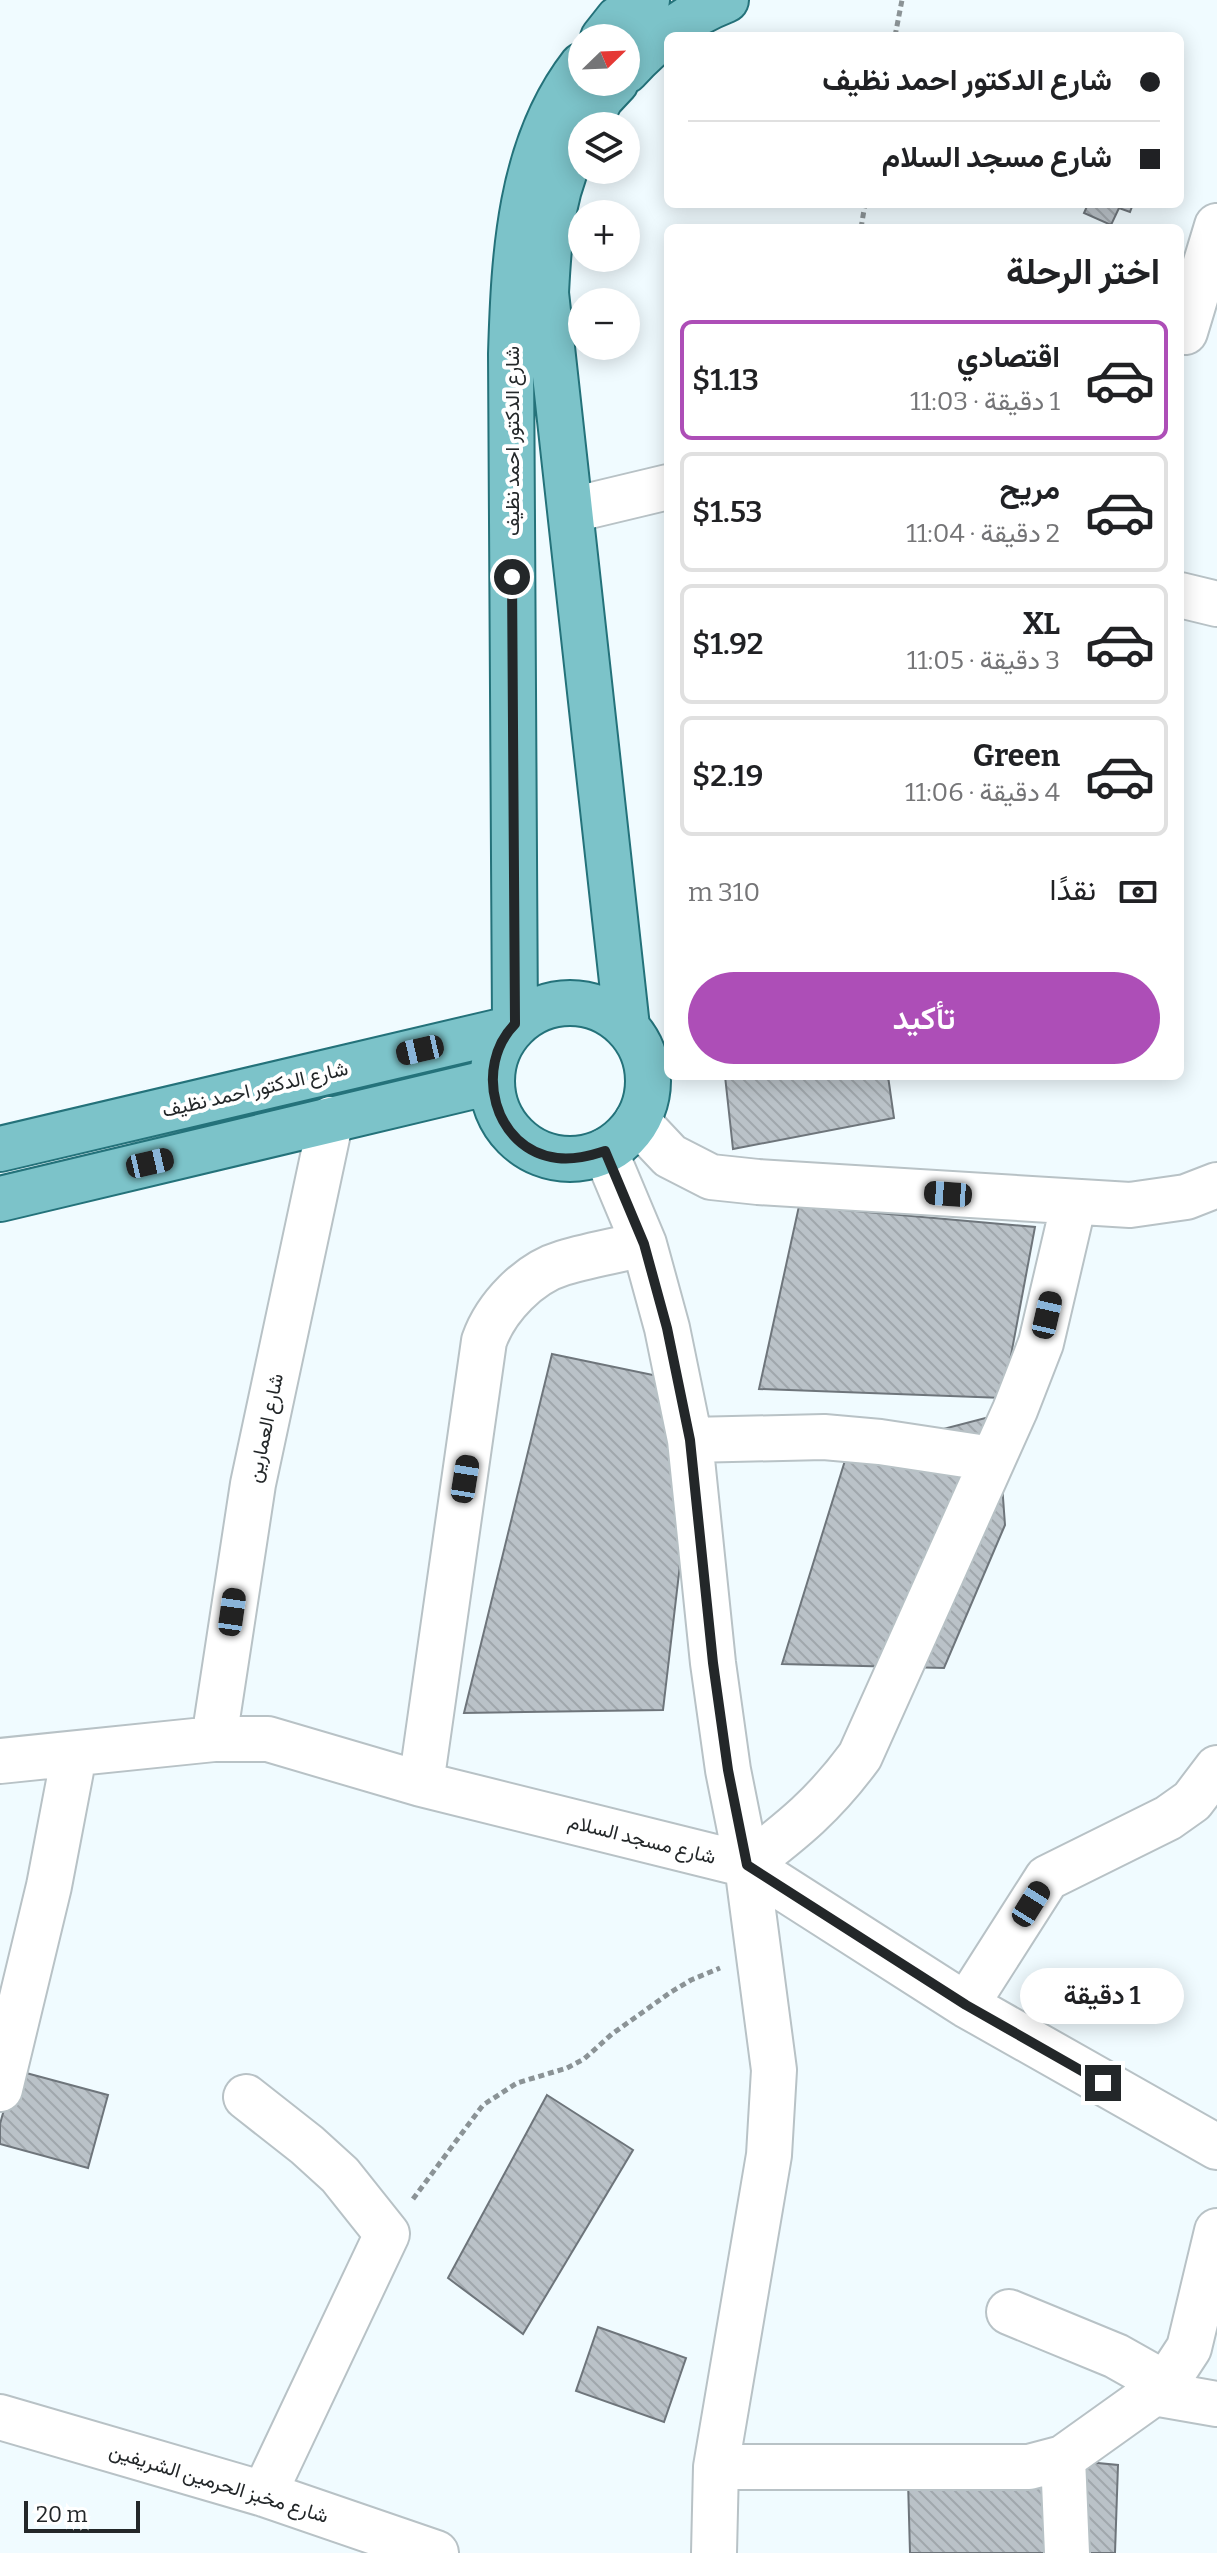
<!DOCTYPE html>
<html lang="ar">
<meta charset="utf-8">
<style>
body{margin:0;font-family:Bitter,Vazirmatn,serif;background:#f2f2f2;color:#202124;direction:rtl;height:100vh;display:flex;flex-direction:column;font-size:30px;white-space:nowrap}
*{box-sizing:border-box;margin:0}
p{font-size:26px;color:#757577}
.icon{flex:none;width:44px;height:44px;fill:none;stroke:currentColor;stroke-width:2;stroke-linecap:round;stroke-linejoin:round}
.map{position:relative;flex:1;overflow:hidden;direction:ltr}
.details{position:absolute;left:664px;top:224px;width:520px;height:856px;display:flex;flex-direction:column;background:#fff;border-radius:12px;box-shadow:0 4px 20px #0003;direction:rtl}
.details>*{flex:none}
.guide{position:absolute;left:664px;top:32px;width:520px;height:176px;border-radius:12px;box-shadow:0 4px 20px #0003;direction:rtl;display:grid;align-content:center;height:176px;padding:0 24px;background:#fff}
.needle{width:52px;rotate:67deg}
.fabs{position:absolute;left:568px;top:24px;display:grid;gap:16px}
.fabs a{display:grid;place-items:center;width:72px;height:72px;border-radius:50%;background:#fff;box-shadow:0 4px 20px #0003;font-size:40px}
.scale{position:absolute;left:24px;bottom:20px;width:116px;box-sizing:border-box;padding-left:8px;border:4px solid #232729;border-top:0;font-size:22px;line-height:28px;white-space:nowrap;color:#232729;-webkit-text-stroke:6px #fff;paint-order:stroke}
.end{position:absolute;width:36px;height:36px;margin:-18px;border:10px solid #232729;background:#fff;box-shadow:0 0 0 4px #fff}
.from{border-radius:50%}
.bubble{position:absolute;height:56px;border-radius:28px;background:#fff;box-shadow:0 4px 20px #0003;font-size:26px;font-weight:600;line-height:56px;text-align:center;direction:rtl}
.car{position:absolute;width:24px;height:48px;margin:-24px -12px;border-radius:10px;box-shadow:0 0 6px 2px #0007;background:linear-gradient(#222 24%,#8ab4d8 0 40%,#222 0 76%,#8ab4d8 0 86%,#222 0)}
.guide b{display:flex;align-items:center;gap:28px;height:76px;font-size:30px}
.guide b+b{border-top:2px solid #e0e0e0}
.guide i{width:20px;height:20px;background:#202124}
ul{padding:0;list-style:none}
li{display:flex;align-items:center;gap:24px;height:120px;margin:0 16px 12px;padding:0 8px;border:4px solid #e0e0e0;border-radius:12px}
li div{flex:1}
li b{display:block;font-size:30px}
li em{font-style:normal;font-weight:600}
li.on{border-color:#ad4eb7}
li>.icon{width:72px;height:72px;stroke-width:1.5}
h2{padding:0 24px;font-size:36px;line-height:96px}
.pay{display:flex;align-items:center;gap:20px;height:88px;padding:0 24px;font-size:30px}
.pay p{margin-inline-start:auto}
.cta{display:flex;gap:16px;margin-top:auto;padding:16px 24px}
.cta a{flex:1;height:92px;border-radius:48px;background:#ad4eb7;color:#fff;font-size:32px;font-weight:600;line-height:92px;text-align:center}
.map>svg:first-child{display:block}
.building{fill:url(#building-back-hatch);stroke:#6e757b;stroke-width:2}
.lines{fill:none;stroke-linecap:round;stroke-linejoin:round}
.minor-casing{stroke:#b8c2c6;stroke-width:48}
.major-casing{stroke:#24727a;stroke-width:48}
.path{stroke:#8b9396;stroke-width:5;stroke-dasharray:6 4;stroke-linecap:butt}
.minor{stroke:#fff;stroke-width:44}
.major{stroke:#7cc3c9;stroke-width:44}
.route{stroke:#232729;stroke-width:10}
.labels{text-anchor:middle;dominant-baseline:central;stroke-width:8;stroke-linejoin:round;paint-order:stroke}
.street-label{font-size:20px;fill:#232729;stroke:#fff}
</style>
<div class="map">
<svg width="1217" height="2553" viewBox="0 0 1217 2553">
<defs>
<pattern id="building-back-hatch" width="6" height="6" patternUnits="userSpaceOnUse" patternTransform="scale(2)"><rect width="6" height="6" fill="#bac2c8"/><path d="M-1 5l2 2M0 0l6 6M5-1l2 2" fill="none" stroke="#a0a7ac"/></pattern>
</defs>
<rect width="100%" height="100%" fill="#f0fbff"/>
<path class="building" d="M1088 204H1133L1130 212 1119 208 1111 225 1084 213Z
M725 1076H888L894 1118 733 1149Z
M799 1206 1035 1227 1003 1398 759 1389Z
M552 1354 701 1385 663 1710 464 1713Z
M997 1415 1005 1525 944 1668 782 1664 847 1454Z
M15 2070 108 2095 88 2168 0 2144V2124Z
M547 2095 633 2150 523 2334 448 2278Z
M598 2327 686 2358 664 2422 576 2391Z
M907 2445 1118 2465 1115 2553H910Z"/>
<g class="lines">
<defs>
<path id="minor" d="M1185 332 1217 226
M572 510 668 487
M1180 595 1217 604
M637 1121 670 1156 711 1177 758 1182 1130 1205 1186 1197 1217 1185
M605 1151 644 1244 667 1328 690 1440 713 1663 728 1770 747 1865 774 2070 769 2155 716 2467 714 2553
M690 1440 824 1437 880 1442 992 1459
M214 1739 253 1484 331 1119
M0 1761 214 1739H268L421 1784 747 1865 966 2005 1217 2147
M421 1784 484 1341C496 1307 529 1273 563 1263 589 1255 618 1250 644 1244
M747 1865C794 1829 824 1805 860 1756L1015 1410 1041 1343 1074 1202
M966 2005 1047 1878 1168 1818 1192 1801 1217 1768
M0 2089 49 1886 74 1755
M246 2097 307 2145 340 2175 387 2234 264 2494
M1009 2312 1116 2356 1164 2383
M1154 2393 1217 2404
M0 2417 264 2494 436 2553
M1063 2458 1067 2553
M716 2467H1029L1063 2458 1154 2393 1172 2374 1189 2348 1217 2231"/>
<path id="major" d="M603 38 618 19 647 0
M626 71C654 40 688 15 726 0
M586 126 601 98 616 82
M582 133C552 187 549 233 546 293L627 1027
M492 1081a78 78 0 1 1 156 0a78 78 0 1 1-156 0Z
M515 1024 511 354C514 256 519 146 582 65
M0 1149 510 1029
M0 1199 491 1082"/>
</defs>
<use href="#minor" class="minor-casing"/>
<use href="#major" class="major-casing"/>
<path class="path" d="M895 36 902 0
M861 228 865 204
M413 2199 483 2105 517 2083 567 2068 584 2059 612 2034 671 1992 691 1980 720 1968"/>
<use href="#minor" class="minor"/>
<use href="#major" class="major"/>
</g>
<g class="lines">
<path class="route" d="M512 577 515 1024C473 1066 493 1150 557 1158 574 1160 589 1156 605 1151L644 1244 667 1328 690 1440 713 1663 728 1770 747 1865 966 2005 1103 2083"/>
</g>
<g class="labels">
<g class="street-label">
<text transform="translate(512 441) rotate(-90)">شارع الدكتور احمد نظيف</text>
<text transform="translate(255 1089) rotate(-13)">شارع الدكتور احمد نظيف</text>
<text transform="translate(265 1428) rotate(-78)">شارع العمارين</text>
<text transform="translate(642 1839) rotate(14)">شارع مسجد السلام</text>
<text transform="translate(219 2483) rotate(17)">شارع مخبز الحرمين الشريفين</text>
</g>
</g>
</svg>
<div class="fabs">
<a><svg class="needle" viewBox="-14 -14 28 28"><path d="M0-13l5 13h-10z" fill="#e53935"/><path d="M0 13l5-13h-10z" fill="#757577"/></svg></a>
<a><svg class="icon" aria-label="layers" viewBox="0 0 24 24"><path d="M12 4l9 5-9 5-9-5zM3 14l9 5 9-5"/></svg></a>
<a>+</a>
<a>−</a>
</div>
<div class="scale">20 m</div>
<i class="end from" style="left:512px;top:577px"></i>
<i class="end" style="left:1103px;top:2083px"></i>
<div class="bubble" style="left:1020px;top:1968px;width:164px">1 دقيقة</div>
<i class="car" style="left:420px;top:1050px;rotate:257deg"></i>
<i class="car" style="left:150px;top:1163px;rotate:77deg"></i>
<i class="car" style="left:948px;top:1194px;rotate:274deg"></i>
<i class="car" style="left:1047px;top:1315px;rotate:13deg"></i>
<i class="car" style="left:465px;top:1479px;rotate:9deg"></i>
<i class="car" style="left:232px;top:1612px;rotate:8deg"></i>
<i class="car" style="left:1031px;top:1904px;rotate:32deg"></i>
<div class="guide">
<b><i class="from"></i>شارع الدكتور احمد نظيف</b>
<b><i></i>شارع مسجد السلام</b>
</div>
<section class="details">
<h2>اختر الرحلة</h2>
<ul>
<li class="on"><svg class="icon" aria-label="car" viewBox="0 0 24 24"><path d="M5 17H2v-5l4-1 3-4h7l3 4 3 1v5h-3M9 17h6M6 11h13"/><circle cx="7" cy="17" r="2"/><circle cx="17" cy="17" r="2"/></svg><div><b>اقتصادي</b><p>1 دقيقة · 11:03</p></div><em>$1.13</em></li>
<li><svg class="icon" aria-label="car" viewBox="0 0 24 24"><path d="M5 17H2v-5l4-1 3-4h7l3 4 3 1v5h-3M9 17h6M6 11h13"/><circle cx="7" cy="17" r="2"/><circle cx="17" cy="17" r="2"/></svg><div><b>مريح</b><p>2 دقيقة · 11:04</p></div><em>$1.53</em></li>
<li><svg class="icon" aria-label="car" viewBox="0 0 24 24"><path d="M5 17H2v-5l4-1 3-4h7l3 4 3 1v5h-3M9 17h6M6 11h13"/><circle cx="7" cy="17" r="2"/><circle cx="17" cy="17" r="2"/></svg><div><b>XL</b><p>3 دقيقة · 11:05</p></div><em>$1.92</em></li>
<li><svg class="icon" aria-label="car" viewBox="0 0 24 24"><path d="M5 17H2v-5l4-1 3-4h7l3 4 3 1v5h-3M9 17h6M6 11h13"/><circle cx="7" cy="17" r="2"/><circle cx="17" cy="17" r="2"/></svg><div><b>Green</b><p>4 دقيقة · 11:06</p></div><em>$2.19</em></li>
</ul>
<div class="pay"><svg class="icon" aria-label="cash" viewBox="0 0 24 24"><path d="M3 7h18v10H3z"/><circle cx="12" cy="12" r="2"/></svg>نقدًا<p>310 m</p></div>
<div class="cta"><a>تأكيد</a></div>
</section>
</div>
